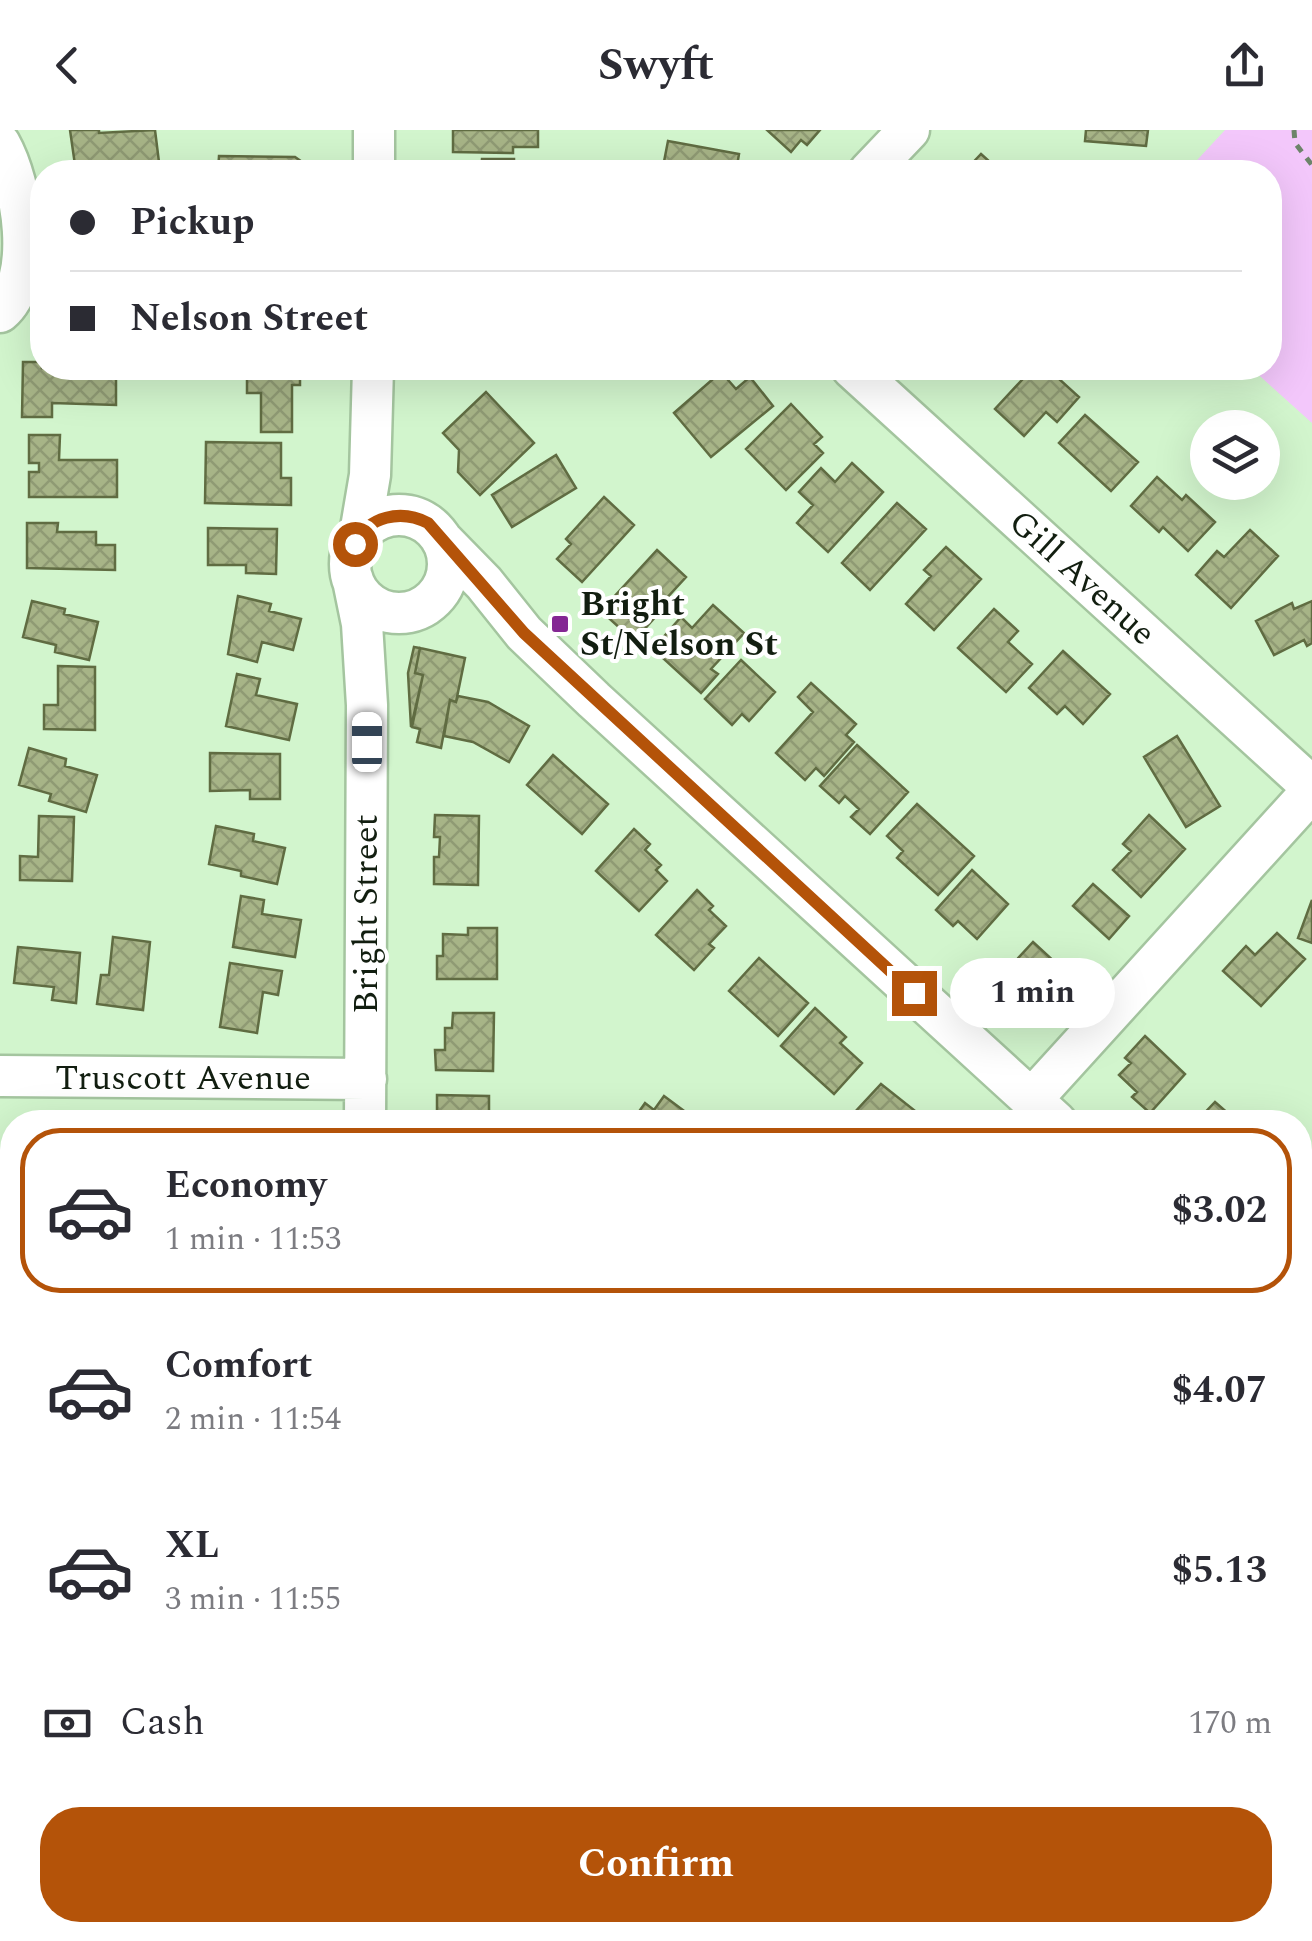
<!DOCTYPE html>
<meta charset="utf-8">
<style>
body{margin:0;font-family:Spectral,serif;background:#f7f7f7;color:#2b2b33;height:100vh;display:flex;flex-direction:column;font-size:38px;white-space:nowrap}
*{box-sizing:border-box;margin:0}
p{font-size:32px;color:#7c7c81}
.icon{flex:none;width:55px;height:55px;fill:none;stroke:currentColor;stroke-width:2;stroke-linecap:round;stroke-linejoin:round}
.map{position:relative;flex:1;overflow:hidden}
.side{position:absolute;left:0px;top:980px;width:1312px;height:832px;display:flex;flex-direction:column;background:#fff;border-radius:40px 40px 0 0;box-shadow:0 10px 40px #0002}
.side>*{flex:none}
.hud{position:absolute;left:30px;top:30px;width:1252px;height:220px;border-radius:40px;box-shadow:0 10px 40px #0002;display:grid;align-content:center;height:220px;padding:0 40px;background:#fff}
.tools{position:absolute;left:1190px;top:280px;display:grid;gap:20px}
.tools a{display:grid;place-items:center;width:90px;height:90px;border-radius:50%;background:#fff;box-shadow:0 10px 40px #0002;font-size:50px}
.end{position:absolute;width:45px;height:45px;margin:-22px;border:12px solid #b45309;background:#fff;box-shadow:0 0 0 5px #fff}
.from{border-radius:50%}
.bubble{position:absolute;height:70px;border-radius:35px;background:#fff;box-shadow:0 10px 40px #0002;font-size:32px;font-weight:700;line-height:70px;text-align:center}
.car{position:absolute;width:30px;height:60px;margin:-30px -15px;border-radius:12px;box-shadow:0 0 8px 2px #0007;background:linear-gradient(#fff 24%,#345 0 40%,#fff 0 76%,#345 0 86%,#fff 0)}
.hud b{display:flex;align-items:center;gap:35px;height:95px;font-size:38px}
.hud b+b{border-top:2px solid #e1e1e2}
.hud i{width:25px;height:25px;background:#2b2b33}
ul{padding:18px 0 0;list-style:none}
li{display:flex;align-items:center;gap:30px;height:165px;margin:0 20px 15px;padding:0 20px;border:5px solid transparent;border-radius:40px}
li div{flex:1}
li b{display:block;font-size:38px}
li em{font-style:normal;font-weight:700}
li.on{border-color:#b45309}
li>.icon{width:90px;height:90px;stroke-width:1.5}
.pay{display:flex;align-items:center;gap:25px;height:110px;padding:0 40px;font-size:38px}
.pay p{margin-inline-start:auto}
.button{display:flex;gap:20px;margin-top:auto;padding:20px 40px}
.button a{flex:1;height:115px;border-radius:40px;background:#b45309;color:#fff;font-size:40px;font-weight:700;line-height:115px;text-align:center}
header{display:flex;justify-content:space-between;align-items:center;height:130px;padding:0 40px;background:#fff;font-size:45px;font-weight:700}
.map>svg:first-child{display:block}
.grass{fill:#f3c7fb}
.building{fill:url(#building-cross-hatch);stroke:#606c42;stroke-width:2.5}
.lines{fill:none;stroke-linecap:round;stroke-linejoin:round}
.minor-casing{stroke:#a4c59f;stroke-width:45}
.path{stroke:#6d846a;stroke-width:5;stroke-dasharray:8 8;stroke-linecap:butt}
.minor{stroke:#fff;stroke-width:40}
.route{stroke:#b45309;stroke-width:12}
.poi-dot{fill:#842793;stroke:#fff;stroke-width:4}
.labels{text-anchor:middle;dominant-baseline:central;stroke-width:8;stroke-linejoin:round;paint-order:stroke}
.street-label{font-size:35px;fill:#121e10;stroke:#fff}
.poi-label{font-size:35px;font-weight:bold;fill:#121e10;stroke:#fff;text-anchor:start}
</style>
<header><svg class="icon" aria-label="back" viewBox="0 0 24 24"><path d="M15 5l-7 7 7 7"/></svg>Swyft<svg class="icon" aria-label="share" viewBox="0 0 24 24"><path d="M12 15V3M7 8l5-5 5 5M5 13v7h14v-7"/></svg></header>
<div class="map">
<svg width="1312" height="1811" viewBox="0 0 1312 1811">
<defs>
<pattern id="building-cross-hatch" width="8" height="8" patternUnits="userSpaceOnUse" patternTransform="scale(2.5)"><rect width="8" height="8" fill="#a7b487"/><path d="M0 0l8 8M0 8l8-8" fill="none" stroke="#8f9a74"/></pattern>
</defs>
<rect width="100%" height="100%" fill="#d2f5cd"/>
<path class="grass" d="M1225 0H1312V293L1251 238H1270V42H1186Z"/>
<path class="building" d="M70 0H99V3L155 0 160 40 76 42Z
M453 0H538V17H513V23L453 22Z
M767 0H820L807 15 801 10 791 22Z
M1086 0H1148L1146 16 1085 11Z
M668 11 739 24 736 42H662Z
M981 24 1001 42H964Z
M219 26 295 27 302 32V41L218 42Z
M482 29H514V42H481Z
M23 232H42V238H116V275L52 273V287H22Z
M230 238H300V255H292V302H261V263H247V247H230Z
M1033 238H1047L1079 267 1057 292 1046 282 1024 306 995 279Z
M721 242 736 259 750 247 773 276 711 327 674 283Z
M486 262 534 313 480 365 458 342 459 320 443 303Z
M791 274 822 307 814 314 823 323 786 360 746 319Z
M1085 285 1138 332 1111 361 1059 313Z
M29 305H60L59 330H117V367H29V342H39V333H29Z
M206 312 281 313V348H291V375L205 373Z
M556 325 576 358 512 397 492 365Z
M852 333 883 362 828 422 797 393 813 375 799 362 821 338 835 352Z
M1157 347 1182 370 1186 365 1215 392 1188 421 1163 397 1159 402 1131 376Z
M604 367 634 395 582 452 557 429 571 414 566 409Z
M897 373 926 399 870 460 842 433Z
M27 393H58L57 402H96V415H115V440L27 438Z
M208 398 277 399 276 444 246 443V435H208Z
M1250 400 1278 426 1231 478 1196 445 1217 421 1224 427Z
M946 417 981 449 934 500 906 474 931 446 924 440Z
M657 420 686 447 654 482 657 485 634 511 601 481Z
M238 466 271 474 269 481 301 489 293 520 262 512 257 532 228 524Z
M32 471 65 479 64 484 98 492 89 530 55 522 56 515 23 507Z
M1312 471V513L1307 516 1304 510 1274 525 1256 491 1292 473 1294 479Z
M713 475 744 503 711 539 718 544 701 563 653 519 681 487 692 498Z
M994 479 1018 501 1008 512 1032 534 1006 562 958 518Z
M414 517 420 518 415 543 423 545 411 597 408 543Z
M420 518 465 528 456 572 450 570 441 618 417 612 420 599 412 597 423 545 415 543Z
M1063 521 1110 564 1083 594 1065 576 1057 584 1029 558Z
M741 530 775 562 749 591 742 584 732 595 705 569Z
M58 536 95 537V600L44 599V575H58Z
M237 544 260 549 256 565 297 574 289 610 226 596Z
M811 553 856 594 846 605 854 612 824 646 816 638 805 650 776 623 813 582 798 567Z
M458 566 488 572 529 596 509 632 473 612 444 606 450 570 456 572Z
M1177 606 1220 676 1186 697 1144 627Z
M857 615 908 662 870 704 851 687 859 679 845 666 839 673 820 656Z
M29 618 66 629 65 636 97 645 86 682 49 671 51 664 19 655Z
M210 623 280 624V669H250V660L210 661Z
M553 625 608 674 582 704 527 655Z
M917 674 974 726 938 765 897 728 903 721 887 706Z
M435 685 479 686 478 755 434 754V727H439L440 707H434Z
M1149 685 1185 719 1141 767 1113 740 1131 721 1123 714Z
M39 686 74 687 72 751 20 750V726L38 727Z
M216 696 254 704 253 711 285 718 277 754 241 746V741L209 734Z
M634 699 650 714 645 720 661 735 656 740 667 751 639 781 596 741Z
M972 740 1008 774 977 809 958 791 953 796 936 780Z
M1093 754 1129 786 1109 809 1073 776Z
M697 760 713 776 709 780 726 796 709 814 714 818 694 840 656 805Z
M241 766 264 770 262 784 301 790 295 827 233 817Z
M1312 770V813L1298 808Z
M468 798H497V849H437V826H443V804L468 805Z
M1277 803 1305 829 1261 876 1223 841 1246 816 1255 825Z
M113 807 150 812 143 880 97 874 101 845H109Z
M1033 812 1070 846 1039 880 1019 863 1014 869 996 852Z
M18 817 80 823 76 873 52 870 54 857 14 853Z
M759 828 808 873 778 906 729 861Z
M230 833 282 841 278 865 263 862 257 903 220 897Z
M815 878 846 907 840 913 862 933 834 964 781 916Z
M453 883H494L493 941 436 940 435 920H445V898H452Z
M1145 906 1185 944 1150 983 1132 967 1137 962 1119 945 1131 933 1125 928Z
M881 954 919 984 916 987 922 992H866L855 982Z
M437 965 489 966V992H437Z
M664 966 699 992H637L633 990 645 973 654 980Z
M1215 972 1238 992H1196Z
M0 1027H12V1092H0Z
M1300 1037 1312 1048V1071L1300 1084Z
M1312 1098V1133L1307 1137 1300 1131V1111Z
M1307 1331 1312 1335V1366L1307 1371 1312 1376V1402L1301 1414 1300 1339Z
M61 1800H113L115 1811H63Z
M205 1800H280L283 1811H208Z
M428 1800H507V1811H428Z
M592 1800H636L639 1811H596Z
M695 1800H738L750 1811H691L688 1808Z
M757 1800H815L805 1811H769Z
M950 1800H1000V1811H950Z"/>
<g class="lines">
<defs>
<path id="minor" d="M0 14C22 53 39 149 0 182
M374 42V0
M869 42 909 0
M852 238 1312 657
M350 434a49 49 0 1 1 98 0a49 49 0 1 1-98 0Z
M360 404 370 345 373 238
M441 409 484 453 524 503 594 570 1056 992
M353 450 362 494 367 575 365 992
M0 946 366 949
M1031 970 1312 661
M1300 1215 1312 1226
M355 1811 356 1800
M1069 1811V1800"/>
</defs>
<use href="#minor" class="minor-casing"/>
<path class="path" d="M1294 0 1295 13 1312 35"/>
<use href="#minor" class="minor"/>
</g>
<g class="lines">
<path class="route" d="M355 414C368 386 401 379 428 393L524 503 914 863"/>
</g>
<rect class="poi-dot" x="550" y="484" width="20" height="20" rx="5"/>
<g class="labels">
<g class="street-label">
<text transform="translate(1082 448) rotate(42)">Gill Avenue</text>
<text transform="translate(366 784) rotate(-90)">Bright Street</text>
<text x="183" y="948">Truscott Avenue</text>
</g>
<g class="poi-label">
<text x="580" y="474">Bright<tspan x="580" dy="40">St/Nelson St</tspan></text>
</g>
</g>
</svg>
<div class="tools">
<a><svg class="icon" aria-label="layers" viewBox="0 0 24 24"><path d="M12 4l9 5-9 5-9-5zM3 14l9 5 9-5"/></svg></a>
</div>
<i class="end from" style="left:355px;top:414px"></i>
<i class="end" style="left:914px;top:863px"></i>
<div class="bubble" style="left:950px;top:828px;width:165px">1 min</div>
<i class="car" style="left:367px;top:612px;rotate:0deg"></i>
<div class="hud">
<b><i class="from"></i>Pickup</b>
<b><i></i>Nelson Street</b>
</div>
<section class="side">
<ul>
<li class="on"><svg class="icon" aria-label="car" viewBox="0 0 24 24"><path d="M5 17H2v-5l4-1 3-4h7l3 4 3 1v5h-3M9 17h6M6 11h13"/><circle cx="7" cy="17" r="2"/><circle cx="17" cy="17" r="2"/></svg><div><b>Economy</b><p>1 min · 11:53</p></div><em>$3.02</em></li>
<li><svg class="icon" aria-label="car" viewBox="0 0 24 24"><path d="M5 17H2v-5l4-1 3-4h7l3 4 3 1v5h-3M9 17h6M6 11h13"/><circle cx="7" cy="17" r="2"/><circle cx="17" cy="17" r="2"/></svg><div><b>Comfort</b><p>2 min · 11:54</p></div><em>$4.07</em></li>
<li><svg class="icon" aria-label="car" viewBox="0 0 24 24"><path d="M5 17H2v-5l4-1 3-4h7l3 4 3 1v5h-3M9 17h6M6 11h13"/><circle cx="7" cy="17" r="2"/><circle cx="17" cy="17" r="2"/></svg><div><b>XL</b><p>3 min · 11:55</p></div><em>$5.13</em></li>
</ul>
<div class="pay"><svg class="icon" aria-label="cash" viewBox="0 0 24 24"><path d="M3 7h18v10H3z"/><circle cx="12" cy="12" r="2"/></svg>Cash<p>170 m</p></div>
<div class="button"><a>Confirm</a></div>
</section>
</div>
